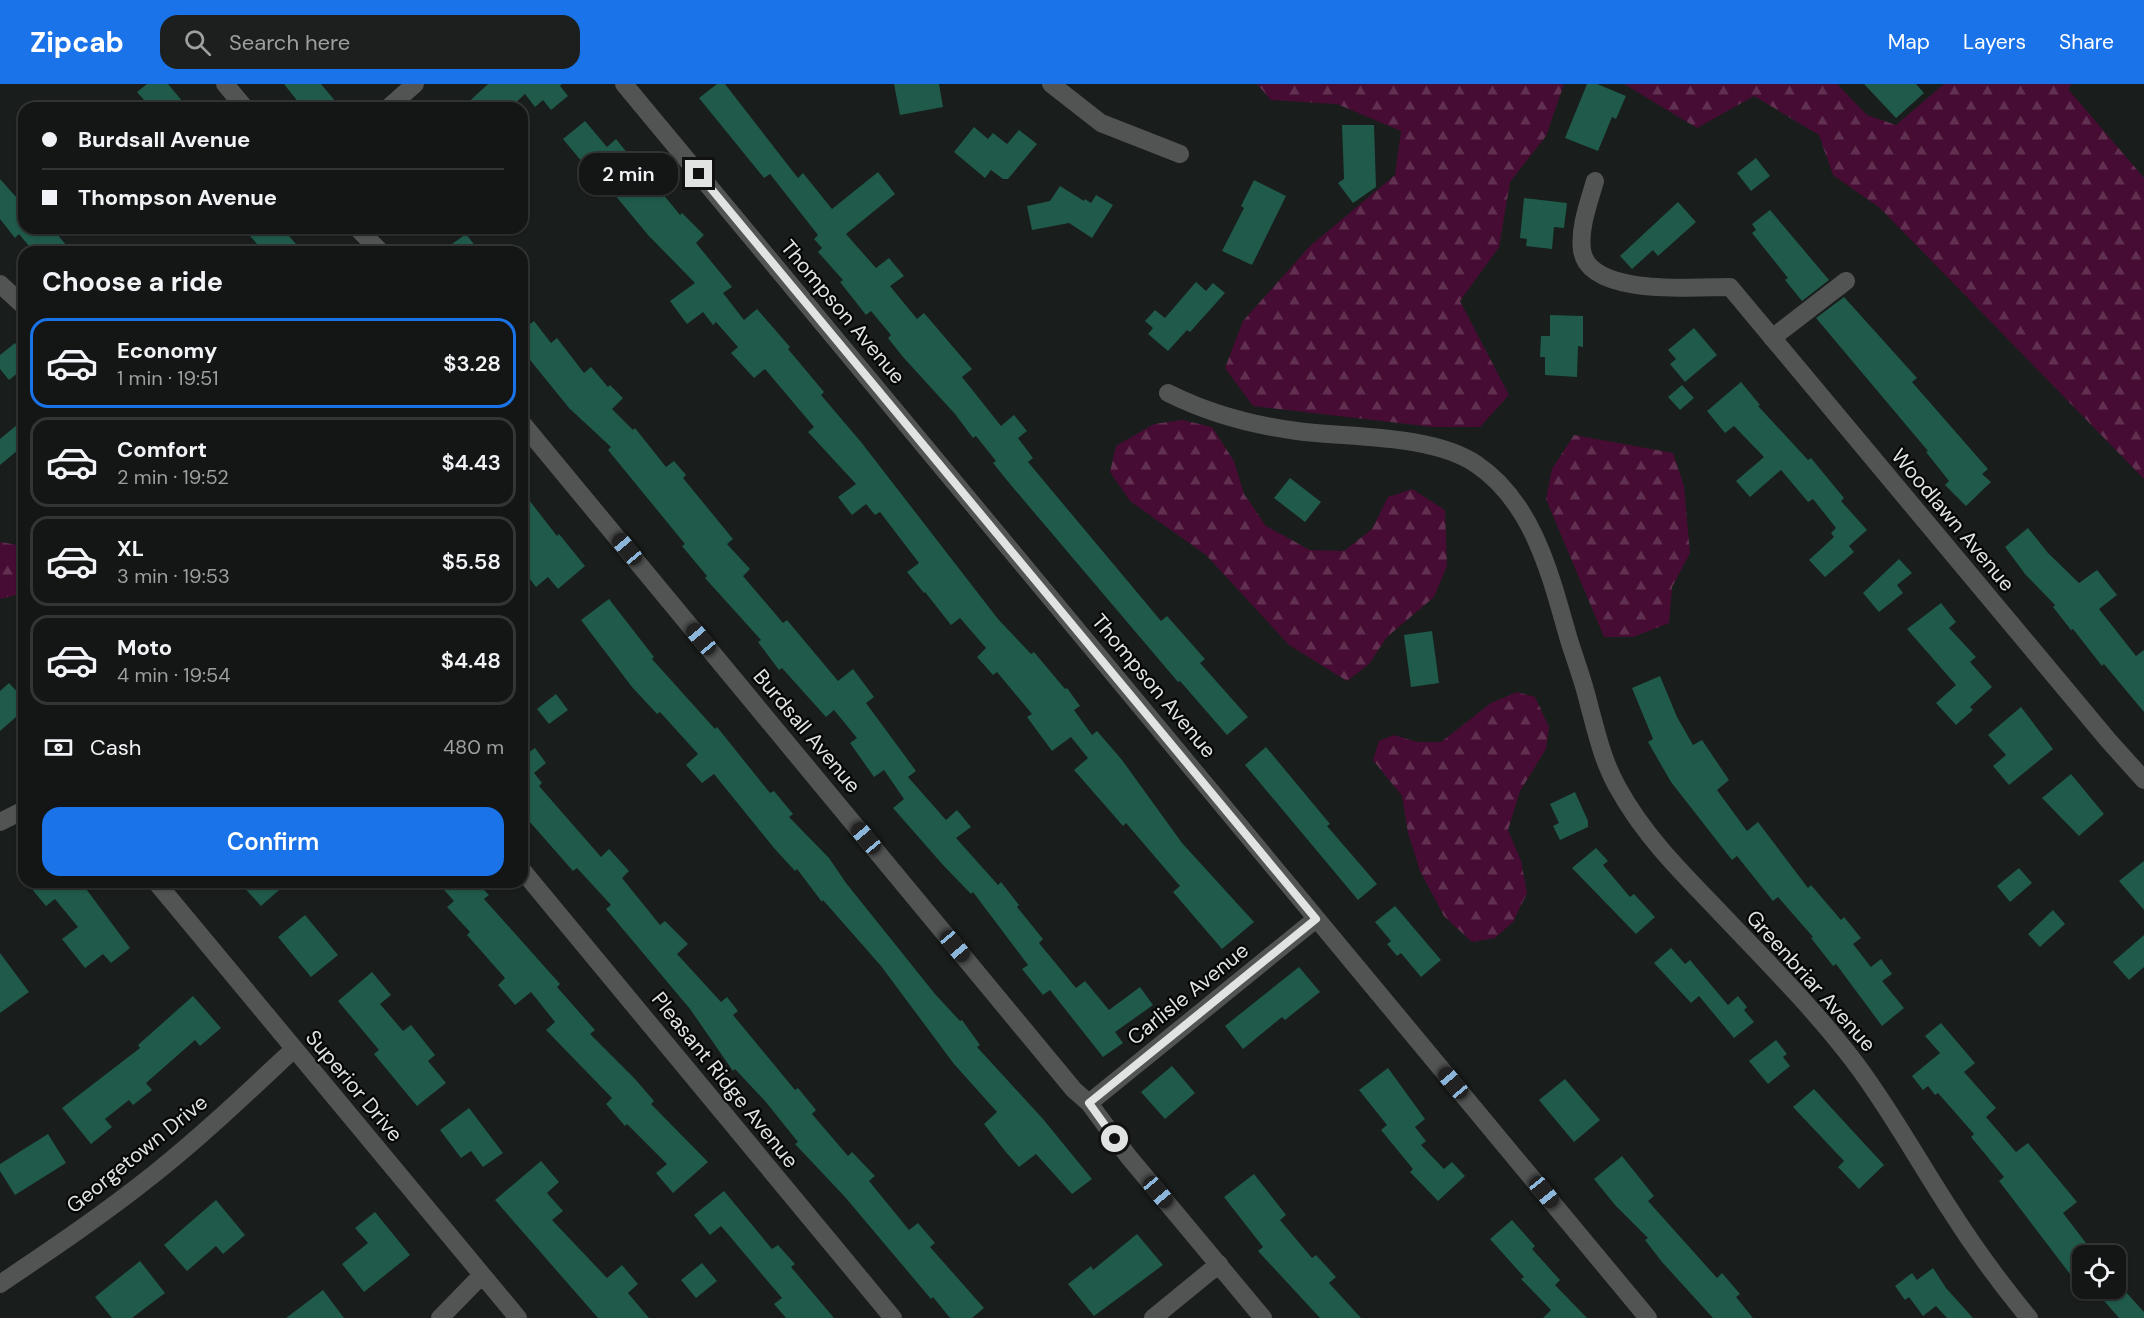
<!DOCTYPE html>
<meta charset="utf-8">
<style>
body{margin:0;font-family:"DM Sans",sans-serif;background:#1c1f1d;color:#f1f3f6;height:100vh;display:flex;flex-direction:column;font-size:22px;white-space:nowrap}
*{box-sizing:border-box;margin:0}
p{font-size:20px;color:#9d9fa0}
.icon{flex:none;width:33px;height:33px;fill:none;stroke:currentColor;stroke-width:2;stroke-linecap:round;stroke-linejoin:round}
.map{position:relative;flex:1;overflow:hidden}
.panel{position:absolute;left:18px;top:162px;width:510px;height:642px;display:flex;flex-direction:column;background:#131614;border-radius:18px;box-shadow:0 2px 4px #0004,0 0 0 2px #323534}
.panel>*{flex:none}
.banner{position:absolute;left:18px;top:18px;width:510px;height:132px;border-radius:18px;box-shadow:0 2px 4px #0004,0 0 0 2px #323534;display:grid;align-content:center;height:132px;padding:0 24px;background:#131614}
.tools{position:absolute;left:2072px;top:1161px;display:grid;gap:12px}
.tools a{display:grid;place-items:center;width:54px;height:54px;border-radius:12px;background:#131614;box-shadow:0 2px 4px #0004,0 0 0 2px #323534;font-size:30px}
.end{position:absolute;width:27px;height:27px;margin:-14px;border:8px solid #e0e3e2;background:#111;box-shadow:0 0 0 3px #111}
.from{border-radius:50%}
.bubble{position:absolute;height:42px;border-radius:18px;background:#131614;box-shadow:0 2px 4px #0004,0 0 0 2px #323534;font-size:20px;font-weight:600;line-height:42px;text-align:center}
.car{position:absolute;width:18px;height:36px;margin:-18px -9px;border-radius:8px;box-shadow:0 0 4px 2px #0007;background:linear-gradient(#222 24%,#8ab4d8 0 40%,#222 0 76%,#8ab4d8 0 86%,#222 0)}
.banner b{display:flex;align-items:center;gap:21px;height:57px;font-size:22px}
.banner b+b{border-top:2px solid #323534}
.banner i{width:15px;height:15px;background:#f1f3f6}
ul{padding:0;list-style:none}
li{display:flex;align-items:center;gap:18px;height:90px;margin:0 12px 9px;padding:0 12px;border:3px solid #323534;border-radius:18px}
li div{flex:1}
li b{display:block;font-size:22px}
li em{font-style:normal;font-weight:600}
li.selected{border-color:#1a73e8}
li>.icon{width:54px;height:54px;stroke-width:1.5}
h2{padding:0 24px;font-size:27px;line-height:72px}
.pay{display:flex;align-items:center;gap:15px;height:66px;padding:0 24px;font-size:22px}
.pay p{margin-inline-start:auto}
.action{display:flex;gap:12px;margin-top:auto;padding:12px 24px}
.action a{flex:1;height:69px;border-radius:18px;background:#1a73e8;color:#fff;font-size:24px;font-weight:600;line-height:69px;text-align:center}
header{display:flex;align-items:center;gap:36px;box-sizing:border-box;height:84px;padding:0 30px;background:#1a73e8;color:#fff}
header strong{font-size:28px}
nav{display:flex;gap:33px;margin-inline-start:auto;font-size:21px}
.search{width:420px;height:54px;background:#1c1f1d;display:flex;align-items:center;gap:15px;box-sizing:border-box;padding:0 21px;border-radius:18px;color:#9d9fa0;font-size:22px}
.map>svg:first-child{display:block}
.forest{fill:url(#forest-firs)}
.building{fill:#1f5a4b}
.lines{fill:none;stroke-linecap:round;stroke-linejoin:round}
.minor{stroke:#525453;stroke-width:18}
.route{stroke:#e0e3e2;stroke-width:8}
.labels{text-anchor:middle;dominant-baseline:central;stroke-width:4.5;stroke-linejoin:round;paint-order:stroke}
.street-label{font-size:21px;fill:#e0e3e2;stroke:#050706}
</style>
<header>
<strong>Zipcab</strong>
<div class="search"><svg class="icon" aria-label="search" viewBox="0 0 24 24"><circle cx="10" cy="10" r="6"/><path d="M15 15l6 6"/></svg>Search here</div>
<nav><a>Map</a><a>Layers</a><a>Share</a></nav>
</header>
<div class="map">
<svg width="2144" height="1234" viewBox="0 0 2144 1234">
<defs>
<pattern id="forest-firs" width="22" height="20" patternUnits="userSpaceOnUse" patternTransform="scale(1.5)"><rect width="22" height="20" fill="#470c33"/><path d="M5 1l3.5 6h-7zM16 11l3.5 6h-7z" fill="#612f50"/></pattern>
</defs>
<rect width="100%" height="100%" fill="#191d1b"/>
<path class="forest" d="M1257 0H1564L1546 52 1510 98 1499 163 1460 217 1509 311 1480 343H1433L1253 322 1225 284 1243 237 1310 162 1395 91 1401 47 1337 20 1271 16Z
M1624 0H1837L1867 31 1896 41 1944 0H2072L2068 5 2144 94V395L1880 124 1833 91 1819 51 1754 12 1697 44Z
M1182 336 1212 343 1234 377 1244 410 1266 442 1310 466 1344 467 1372 445 1388 413 1412 405 1445 426 1447 482 1434 513 1387 553 1369 580 1347 597 1289 561 1206 471 1130 417 1110 388 1116 362 1154 340Z
M1574 351 1673 369 1684 402 1690 469 1672 503 1669 539 1633 553H1604L1546 415 1552 385Z
M0 458 24 462V509L0 515Z
M1517 608 1535 613 1549 643 1546 665 1520 707 1508 746 1521 777 1527 809 1513 838 1495 854 1472 858 1444 832 1420 787 1408 749 1402 712 1373 676 1379 657 1394 651 1417 658H1441L1491 619Z"/>
<path class="building" d="M147 0H168L188 24H151L137 8Z
M284 0H321L341 24H303Z
M488 0H562L560 2 568 12 551 26 543 16 535 23 525 10 510 24H462Z
M717 0H725L798 94 803 89 832 125 878 88 895 110 846 150 876 184 889 174 904 192 890 202 917 235 924 229 972 285 962 293 1001 342 1014 331 1027 347 1018 354 1033 374 1028 378 1161 537 1167 532 1205 575 1200 579 1248 633 1227 651 1180 597 1178 598 1010 400 993 379 996 377 976 352 973 354 955 330 903 273 888 254 891 251 871 227 866 231 840 198 843 196 818 168 822 164 814 155 818 151 770 90 764 94 699 14Z
M894 0H939L943 23 900 31Z
M1587 0H1597L1626 12 1616 35 1612 33 1598 67 1565 54Z
M1864 0H1916L1924 9 1896 34Z
M585 37 607 63 616 55 628 70 621 75 651 110 658 104 680 131 682 129 704 151 696 159 732 203 723 209 744 236 757 225 790 263 788 265 824 308 821 311 861 358 998 535 1031 570 1034 568 1065 605 1067 604 1080 622 1074 626 1092 651 1097 647 1122 676 1182 759 1254 838 1222 865 1173 808 1180 802 1126 739 1123 742 1074 686 1088 674 1071 653 1052 667 1027 633 1032 630 997 588 993 591 977 573 986 564 960 534 951 541 925 508 924 509 907 488 919 479 880 428 875 431 866 420 852 431 838 413 856 400 808 348 814 343 765 285 754 294 731 269 738 263 716 238 713 241 703 228 687 240 670 217 695 199 648 151 600 93 597 96 563 55Z
M1342 41H1374L1376 103 1353 119 1338 99 1344 95Z
M974 43 988 55 993 49 1007 60 1019 46 1037 60 1008 95H1003L991 86 985 94 954 68Z
M1756 74 1770 92 1751 107 1737 89Z
M0 95 17 114 24 108V144H52L72 168H34L19 150 15 154 0 135Z
M1254 96 1286 112 1252 181 1222 167 1244 124 1241 122Z
M1060 102 1084 117 1085 115 1091 119 1096 111 1113 121 1092 154 1069 139 1032 146 1027 122 1050 117Z
M1524 114 1567 119 1564 144 1554 143 1552 165 1526 162 1527 155 1520 154Z
M1678 118 1696 138 1658 172 1653 166 1632 185 1620 172Z
M1770 126 1829 196 1802 217 1785 196 1788 194 1752 149 1756 146 1752 140Z
M243 144H282L303 168H264Z
M466 150 480 168H441Z
M1196 198 1206 207 1213 199 1225 209 1190 248 1187 246 1168 267 1148 250 1153 244 1145 237 1155 226 1165 234Z
M1844 213 1917 294 1912 298 1988 385 1982 390 1991 398 1966 422 1945 401 1949 397 1926 368 1928 367 1816 234Z
M1550 231 1583 232V263L1578 262 1577 293 1545 291V273H1540L1541 252H1550Z
M534 237 551 259 557 254 584 289 591 283 608 303 610 301 623 314 612 325 633 346 635 344 666 383 674 377 686 391 683 394 733 455 727 460 750 485 743 492 783 539 787 536 838 597 853 585 874 613 866 619 916 687 908 693 946 736 957 726 971 743 956 754 998 801 1001 798 1019 821 1017 823 1043 855 1039 859 1076 904 1085 897 1109 926 1140 903 1153 921 1115 948 1123 959 1103 973 1050 906 1043 911 1022 885 1028 881 973 808 971 810 943 781 893 724 904 715 884 686 874 693 850 659 857 654 834 626 826 633 782 584 779 586 758 558 761 556 705 494 707 492 682 462 685 460 608 366 611 363 569 324 522 266V246Z
M1694 244 1717 271 1685 298 1670 280 1676 275 1668 266Z
M15 259 24 270V284L9 296 0 285V271Z
M1741 298 1760 321 1758 322 1808 376 1811 374 1844 414 1841 417 1867 446 1849 462 1854 468 1825 493 1809 476 1834 453 1831 449 1836 444 1813 415 1808 418 1781 386 1750 413 1736 397 1764 373 1734 342 1725 349 1707 327Z
M1682 301 1694 314 1680 326 1668 313Z
M24 335V361L0 381V355Z
M1290 394 1321 418 1305 438 1274 414Z
M522 407 557 452 559 450 585 482 558 505 548 493 536 503 522 485Z
M2028 444 2048 469 2079 499 2097 486 2117 511 2099 525 2136 572 2144 566V628L2104 580 2102 582 2073 545 2071 546 2053 523 2055 521 2025 490 2005 463Z
M1899 475 1912 489 1897 501 1903 509 1879 528 1863 509Z
M609 515 654 573 652 575 715 645 717 643 770 709 774 707 793 730 789 733 829 774 846 799 935 910 960 937 962 936 980 961 977 963 1043 1035 1092 1095 1072 1110 1036 1070 1019 1083 1005 1067 984 1040 997 1028 954 980 881 882 823 816 822 818 797 785 795 787 774 764 714 690 702 699 686 681 698 670 660 628 657 630 632 603 581 536Z
M1941 519 1956 538 1949 544 1976 573 1970 578 1992 603 1970 623 1973 626 1956 641 1936 619 1956 601 1907 545Z
M1432 547 1439 599 1411 603 1404 551Z
M1660 592 1677 633 1693 661 1702 656 1729 696 1717 706 1747 747 1758 738 1808 804 1811 801 1841 836 1844 833 1861 854 1853 860 1871 883 1881 875 1892 890 1882 897 1904 924 1882 942 1836 880 1833 882 1811 854 1813 853 1778 813 1773 817 1737 772 1732 776 1671 698 1648 658 1653 655 1632 604Z
M9 599 24 615V626L0 647V607Z
M556 610 568 626 549 640 537 625Z
M2021 623 2053 665 2009 701 1993 682 2006 671 1988 651Z
M1266 663 1330 740 1327 742 1377 800 1358 816 1245 681Z
M535 664 546 679 534 689 542 699 539 702 601 773 609 765 629 787 622 794 660 841 665 837 688 860 677 870 721 918 727 913 738 927 733 931 795 1006 798 1004 816 1026 812 1030 848 1072 852 1068 875 1092 869 1097 909 1146 918 1139 935 1159 930 1163 984 1224 972 1234H950L933 1213 931 1215 845 1113 795 1060 798 1058 765 1017 735 985 733 987 690 925 606 825 611 821 577 784 573 787 522 729V673Z
M2071 690 2104 730 2079 752 2042 714Z
M1575 708 1588 737V743L1560 756 1553 742 1559 739 1550 720Z
M1596 764 1608 777 1603 781 1630 813 1634 810 1655 833 1636 850 1572 784Z
M2144 777V826L2119 797Z
M2019 784 2032 799 2010 818 1997 802Z
M26 798H81L130 864 111 879 103 870 85 884 62 855 78 843 55 815 46 822Z
M239 798H288L261 822Z
M453 798H476L489 811 484 815 560 900 557 903 595 946 590 950 635 995 654 1017 651 1020 708 1078 673 1109 656 1089 667 1080 627 1040 625 1042 606 1020 612 1014 546 946 555 938 531 908 515 921 498 901 505 894 467 851 470 848 447 823 454 817 444 806Z
M1395 822 1441 876 1421 893 1401 869 1397 872 1387 860 1391 857 1375 838Z
M2053 826 2065 840 2040 863 2028 850Z
M305 831 338 871 311 893 278 853Z
M2144 851V883L2129 896 2113 878Z
M1671 864 1685 880 1690 876 1728 921 1738 912 1747 923 1744 926 1754 938 1734 954 1699 912 1691 919 1654 879Z
M0 869 29 908 0 929Z
M1299 883 1320 908 1285 936 1282 933 1243 965 1225 942Z
M372 888 391 911 380 920 403 947 411 941 435 971 428 977 446 999 417 1022 374 970 379 966 338 917Z
M193 912 221 944 200 962 195 956 146 999 152 1006 133 1021 129 1016 105 1035 112 1043 91 1060 62 1024 140 964 138 961Z
M1941 939 1975 979 1964 988 1996 1024 1986 1033 2016 1068 2028 1059 2077 1118 2063 1129 2096 1172H2082V1200L2072 1188 2070 1190 1999 1097 2004 1093 1971 1053 1974 1050 1938 1009 1935 1011 1928 1002 1923 1006 1912 992 1940 969 1925 952Z
M1776 956 1787 970 1783 973 1790 982 1768 1000 1749 977Z
M1172 982 1195 1009 1165 1035 1141 1008Z
M1388 984 1425 1035 1415 1043 1426 1057 1421 1061 1444 1085 1452 1078 1465 1092 1438 1117 1410 1088 1413 1085 1381 1046 1387 1041 1359 1006Z
M1565 995 1600 1036 1574 1058 1539 1016Z
M1814 1005 1884 1081 1859 1105 1838 1083 1844 1077 1793 1023Z
M469 1024 503 1069 483 1083 471 1067 461 1074 440 1046Z
M48 1050 66 1079 15 1111 0 1087V1080Z
M1622 1072 1654 1112 1648 1117 1717 1194 1722 1189 1740 1210 1736 1213 1753 1234H1713L1662 1178 1645 1156 1648 1154 1615 1121 1594 1095Z
M541 1077 559 1098 547 1109 563 1127 552 1136 607 1194 622 1181 638 1200 628 1209 649 1234H598L495 1116Z
M1254 1090 1286 1131 1280 1136 1312 1174 1316 1171 1336 1193 1329 1199 1361 1234H1320L1258 1167 1263 1163 1224 1113Z
M724 1107 772 1165 778 1161 795 1180 791 1183 834 1234H786L774 1220 782 1214 721 1142 710 1151 694 1131Z
M216 1116 245 1151 223 1170 216 1162 187 1187 164 1161Z
M375 1128 410 1171 364 1208 342 1180 368 1159 355 1144Z
M1512 1136 1535 1162 1532 1165 1560 1196 1555 1201 1587 1234H1543L1551 1226 1521 1195 1524 1193 1490 1155Z
M1137 1150 1163 1181 1094 1232 1068 1200 1091 1182 1093 1186Z
M140 1177 165 1209 132 1234H112L95 1213Z
M702 1179 717 1197 696 1214 681 1196Z
M1933 1184 1946 1204 1973 1234H1947L1936 1222 1923 1232 1909 1213 1905 1216 1895 1202 1912 1189 1917 1196Z
M2115 1196 2144 1228V1234H2119L2093 1204H2115Z
M323 1206 344 1234H286Z"/>
<g class="lines">
<path class="minor" d="M225 0 245 24
M624 0 1648 1234
M1051 0 1101 39 1180 70
M388 24 415 0
M1595 97C1589 118 1579 144 1582 166 1588 213 1696 203 1730 203L2108 656 2144 696
M357 144 381 168
M0 200 24 222
M1772 254 1846 197
M1168 309C1210 330 1251 341 1297 347 1350 354 1431 350 1476 380 1534 419 1551 493 1569 556 1576 578 1584 599 1589 621 1597 650 1603 678 1618 704 1642 748 1677 784 1712 820 1760 871 1810 920 1853 976 1889 1023 1917 1075 1949 1124 1973 1162 2000 1199 2029 1234
M522 339 1074 1006 1089 1019 1128 1072 1263 1234
M0 738 24 726
M522 786 893 1234
M156 798 518 1234
M1089 1019 1316 835
M0 1200C52 1165 104 1130 154 1090 203 1051 248 1008 294 965
M440 1234 481 1192
M1153 1234 1219 1180"/>
</g>
<g class="lines">
<path class="route" d="M699 90 1316 835 1089 1019 1115 1055"/>
</g>
<g class="labels">
<g class="street-label">
<text transform="translate(843 228) rotate(50)">Thompson Avenue</text>
<text transform="translate(1953 436) rotate(50)">Woodlawn Avenue</text>
<text transform="translate(1154 602) rotate(50)">Thompson Avenue</text>
<text transform="translate(807 647) rotate(50)">Burdsall Avenue</text>
<text transform="translate(1811 897) rotate(48)">Greenbriar Avenue</text>
<text transform="translate(1188 910) rotate(-39)">Carlisle Avenue</text>
<text transform="translate(725 996) rotate(51)">Pleasant Ridge Avenue</text>
<text transform="translate(354 1002) rotate(50)">Superior Drive</text>
<text transform="translate(137 1070) rotate(-39)">Georgetown Drive</text>
</g>
</g>
</svg>
<div class="tools">
<a><svg class="icon" aria-label="locate" viewBox="0 0 24 24"><circle cx="12" cy="12" r="6"/><path d="M12 2v4M12 18v4M2 12h4M18 12h4"/></svg></a>
</div>
<i class="end from" style="left:1115px;top:1055px"></i>
<i class="end" style="left:699px;top:90px"></i>
<div class="bubble" style="left:579px;top:69px;width:99px">2 min</div>
<i class="car" style="left:627px;top:465px;rotate:320deg"></i>
<i class="car" style="left:701px;top:555px;rotate:320deg"></i>
<i class="car" style="left:866px;top:754px;rotate:320deg"></i>
<i class="car" style="left:955px;top:862px;rotate:140deg"></i>
<i class="car" style="left:1453px;top:999px;rotate:320deg"></i>
<i class="car" style="left:1158px;top:1108px;rotate:140deg"></i>
<i class="car" style="left:1544px;top:1108px;rotate:141deg"></i>
<div class="banner">
<b><i class="from"></i>Burdsall Avenue</b>
<b><i></i>Thompson Avenue</b>
</div>
<section class="panel">
<h2>Choose a ride</h2>
<ul>
<li class="selected"><svg class="icon" aria-label="car" viewBox="0 0 24 24"><path d="M5 17H2v-5l4-1 3-4h7l3 4 3 1v5h-3M9 17h6M6 11h13"/><circle cx="7" cy="17" r="2"/><circle cx="17" cy="17" r="2"/></svg><div><b>Economy</b><p>1 min · 19:51</p></div><em>$3.28</em></li>
<li><svg class="icon" aria-label="car" viewBox="0 0 24 24"><path d="M5 17H2v-5l4-1 3-4h7l3 4 3 1v5h-3M9 17h6M6 11h13"/><circle cx="7" cy="17" r="2"/><circle cx="17" cy="17" r="2"/></svg><div><b>Comfort</b><p>2 min · 19:52</p></div><em>$4.43</em></li>
<li><svg class="icon" aria-label="car" viewBox="0 0 24 24"><path d="M5 17H2v-5l4-1 3-4h7l3 4 3 1v5h-3M9 17h6M6 11h13"/><circle cx="7" cy="17" r="2"/><circle cx="17" cy="17" r="2"/></svg><div><b>XL</b><p>3 min · 19:53</p></div><em>$5.58</em></li>
<li><svg class="icon" aria-label="car" viewBox="0 0 24 24"><path d="M5 17H2v-5l4-1 3-4h7l3 4 3 1v5h-3M9 17h6M6 11h13"/><circle cx="7" cy="17" r="2"/><circle cx="17" cy="17" r="2"/></svg><div><b>Moto</b><p>4 min · 19:54</p></div><em>$4.48</em></li>
</ul>
<div class="pay"><svg class="icon" aria-label="cash" viewBox="0 0 24 24"><path d="M3 7h18v10H3z"/><circle cx="12" cy="12" r="2"/></svg>Cash<p>480 m</p></div>
<div class="action"><a>Confirm</a></div>
</section>
</div>
